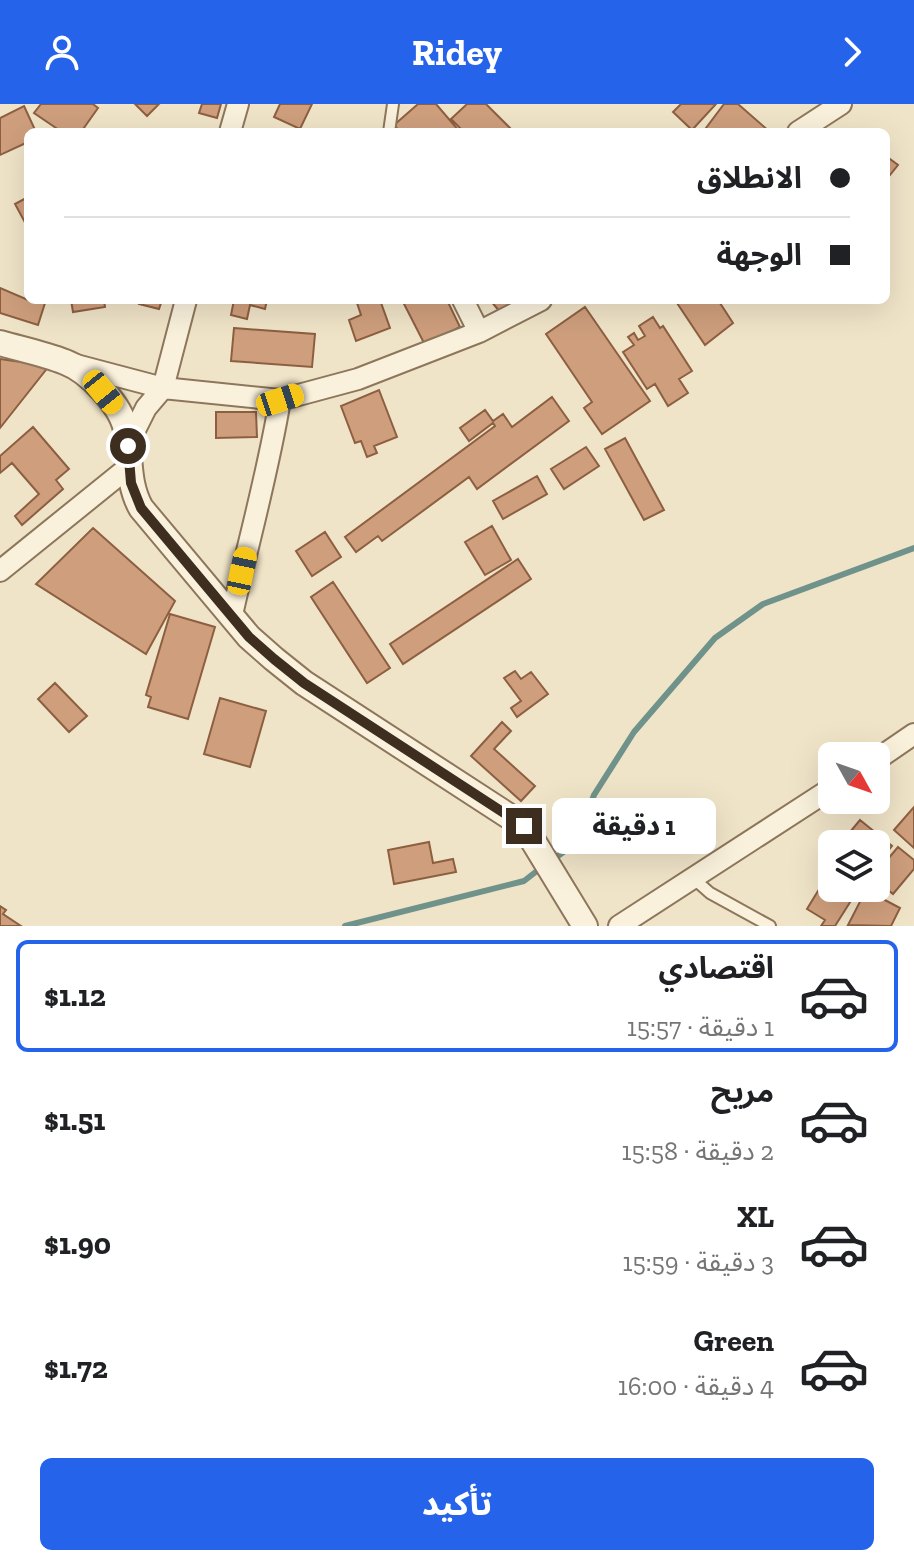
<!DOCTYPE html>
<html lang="ar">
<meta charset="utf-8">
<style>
body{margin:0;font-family:"Zilla Slab","Noto Sans Arabic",serif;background:#f2f2f2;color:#202124;direction:rtl;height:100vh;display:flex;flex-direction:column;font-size:30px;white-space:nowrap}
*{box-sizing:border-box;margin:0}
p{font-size:26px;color:#757577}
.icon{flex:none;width:44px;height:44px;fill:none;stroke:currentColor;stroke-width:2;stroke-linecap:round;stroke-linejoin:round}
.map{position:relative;height:822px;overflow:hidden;direction:ltr}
.side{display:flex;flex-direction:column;background:#fff;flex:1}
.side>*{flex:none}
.top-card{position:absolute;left:24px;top:24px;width:866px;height:176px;border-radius:12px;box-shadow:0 8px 32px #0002;direction:rtl;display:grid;align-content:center;height:176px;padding:0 40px;background:#fff}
.needle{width:52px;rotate:130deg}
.controls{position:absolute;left:818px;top:638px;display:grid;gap:16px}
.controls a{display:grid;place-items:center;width:72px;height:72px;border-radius:12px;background:#fff;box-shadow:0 8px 32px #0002;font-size:40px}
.end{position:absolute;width:36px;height:36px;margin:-18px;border:10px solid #3d2e20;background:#fff;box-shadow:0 0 0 4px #fff}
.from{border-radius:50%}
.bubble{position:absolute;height:56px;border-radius:12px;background:#fff;box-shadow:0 8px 32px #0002;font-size:26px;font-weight:800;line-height:56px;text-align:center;direction:rtl}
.car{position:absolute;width:24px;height:48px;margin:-24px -12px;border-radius:10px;box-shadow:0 0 6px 2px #0007;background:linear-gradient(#f5c518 24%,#345 0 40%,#f5c518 0 76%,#345 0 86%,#f5c518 0)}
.top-card b{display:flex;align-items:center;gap:28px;height:76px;font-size:30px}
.top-card b+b{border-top:2px solid #e0e0e0}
.top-card i{width:20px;height:20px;background:#202124}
ul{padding:14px 0 0;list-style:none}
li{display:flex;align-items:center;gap:24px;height:112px;margin:0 16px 12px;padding:0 24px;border:4px solid transparent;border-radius:12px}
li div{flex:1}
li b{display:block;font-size:30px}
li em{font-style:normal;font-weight:800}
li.active{border-color:#2563eb}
li>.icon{width:72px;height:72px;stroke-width:1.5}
.primary-button{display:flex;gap:16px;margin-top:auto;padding:16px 40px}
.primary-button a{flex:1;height:92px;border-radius:12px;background:#2563eb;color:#fff;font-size:32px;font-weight:800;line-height:92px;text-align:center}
header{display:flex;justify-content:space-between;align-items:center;height:104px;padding:0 40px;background:#2563eb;color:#fff;font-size:36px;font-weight:800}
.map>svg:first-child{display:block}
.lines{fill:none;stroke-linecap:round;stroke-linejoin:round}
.stream{stroke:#6f938a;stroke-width:6}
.building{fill:#cf9f7d;stroke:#8d5f41;stroke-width:2}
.service-casing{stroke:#8d765c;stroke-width:14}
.minor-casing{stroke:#8d765c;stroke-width:24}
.tertiary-casing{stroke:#8d765c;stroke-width:28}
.service{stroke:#faf1dc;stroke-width:10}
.minor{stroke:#faf1dc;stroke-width:20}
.tertiary{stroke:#faf1dc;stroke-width:24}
.route{stroke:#3d2e20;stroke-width:10}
</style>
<header><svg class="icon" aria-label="forward" viewBox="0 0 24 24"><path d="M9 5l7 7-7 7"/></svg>Ridey<svg class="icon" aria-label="person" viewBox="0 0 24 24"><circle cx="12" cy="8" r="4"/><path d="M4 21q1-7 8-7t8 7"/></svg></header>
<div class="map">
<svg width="914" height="822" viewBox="0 0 914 822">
<rect width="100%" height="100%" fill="#f0e4c8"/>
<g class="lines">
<path class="stream" d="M551 757 577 738 594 691 634 628 715 534 763 500 914 444
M345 822 524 777 542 763"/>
</g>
<path class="building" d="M41 0H93L98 4 81 28H62L34 9Z
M135 0H159L147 12Z
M202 0H221L217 14 199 9Z
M280 0H312L300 25 274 13Z
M418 0H436L460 28H400L394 21Z
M467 0H486L514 28H464L451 15Z
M681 0H716L692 26 673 8Z
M724 0H738L770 28H703Z
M24 2 36 28H28V38L0 51V14Z
M886 52 898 61 886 76Z
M28 93V124L15 100Z
M0 184 28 196 45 199 38 221 0 209Z
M71 196H104L105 203 73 208Z
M140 196H162L159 205 139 200Z
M234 196H267L265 205 250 201 247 215 231 211Z
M356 196H380L390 224 356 237 349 216 361 211Z
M402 196H447L460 223 425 241Z
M490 196H527L505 214Z
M675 196H718L733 219 705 241Z
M585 203 650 297 602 330 584 304 592 298 546 230Z
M653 213 660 224 663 222 692 267 679 275 688 289 668 302 655 280 647 285 623 248 634 241 628 233 634 229 638 236 645 232 639 222Z
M234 224 315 230 312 263 231 257Z
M0 255 49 262 0 324Z
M379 286 397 333 374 342 377 349 367 353 361 337 355 339 341 302Z
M552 293 569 317 477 385 469 373 382 437 378 432 356 448 345 433 495 322 493 319 469 337 460 324 485 306 493 317 503 310 512 323Z
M216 308H256L257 333 216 334Z
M33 323 69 365 56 376 63 385 22 421 15 412 39 390 12 359 0 369V352Z
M625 334 664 406 644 416 605 345Z
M586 343 599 362 564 385 551 365Z
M537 372 547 390 503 415 493 397Z
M492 422 511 456 485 471 465 438Z
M93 424 175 497 146 550 36 480Z
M325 428 341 453 312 472 296 447Z
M518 455 531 475 403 560 390 540Z
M333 478 390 564 367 579 311 493Z
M170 510 215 523 188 615 148 603 151 593 146 591Z
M515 567 521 575 531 568 548 590 517 613 511 604 521 597 504 574Z
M55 579 87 612 69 628 38 595Z
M220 594 266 607 250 663 204 650Z
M502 618 511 627 494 645 535 682 521 697 471 652Z
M914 703V744L894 726Z
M860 716 892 742 876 762V740H840Z
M429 738 433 759 453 755 456 768 394 780 388 746Z
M898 743 914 756V765L893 790 876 776V769Z
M832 764V784H859L835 822H821L825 816 807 805Z
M866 786 900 804 891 822 848 821Z
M0 802 6 806 3 810 21 822H0Z"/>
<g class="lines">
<defs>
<path id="service" d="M389 28 393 0
M693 774 710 789 770 822"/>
<path id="minor" d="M230 28 238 0
M798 28 841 0
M463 196 479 228
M76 261 163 284 280 296 358 275 479 228 541 196
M0 467 130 362 135 326 146 304 163 284 186 196
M232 511C248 439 268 369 280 296
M876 656 914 630
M619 822 832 684"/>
<path id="tertiary" d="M0 239C21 245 45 250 65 258 89 267 121 301 126 326 131 353 127 379 141 404L249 533 274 555 304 579 524 722 585 822"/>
</defs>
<use href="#service" class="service-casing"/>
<use href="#minor" class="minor-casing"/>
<use href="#tertiary" class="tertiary-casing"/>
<use href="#service" class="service"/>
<use href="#minor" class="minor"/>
<use href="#tertiary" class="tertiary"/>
</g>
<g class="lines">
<path class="route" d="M128 342 131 379 141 404 249 533 274 555 304 579 524 722"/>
</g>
</svg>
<div class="controls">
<a><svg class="needle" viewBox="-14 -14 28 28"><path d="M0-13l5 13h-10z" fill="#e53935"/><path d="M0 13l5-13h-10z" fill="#757577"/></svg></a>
<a><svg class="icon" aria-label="layers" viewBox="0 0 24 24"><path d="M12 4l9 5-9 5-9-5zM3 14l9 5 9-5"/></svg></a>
</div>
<i class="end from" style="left:128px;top:342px"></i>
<i class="end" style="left:524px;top:722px"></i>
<div class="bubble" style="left:552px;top:694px;width:164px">1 دقيقة</div>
<i class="car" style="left:103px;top:288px;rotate:141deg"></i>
<i class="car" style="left:280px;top:296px;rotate:72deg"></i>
<i class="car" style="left:242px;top:467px;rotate:12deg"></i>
<div class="top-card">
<b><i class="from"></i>الانطلاق</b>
<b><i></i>الوجهة</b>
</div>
</div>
<section class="side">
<ul>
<li class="active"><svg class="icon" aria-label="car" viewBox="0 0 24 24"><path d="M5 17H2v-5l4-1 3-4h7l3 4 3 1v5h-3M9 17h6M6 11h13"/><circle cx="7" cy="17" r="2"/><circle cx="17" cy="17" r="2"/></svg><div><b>اقتصادي</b><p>1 دقيقة · 15:57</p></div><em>$1.12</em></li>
<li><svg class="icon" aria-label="car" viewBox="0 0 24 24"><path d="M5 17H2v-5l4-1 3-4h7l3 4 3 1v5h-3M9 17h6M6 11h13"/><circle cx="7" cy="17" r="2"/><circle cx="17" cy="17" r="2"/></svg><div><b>مريح</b><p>2 دقيقة · 15:58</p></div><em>$1.51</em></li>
<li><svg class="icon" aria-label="car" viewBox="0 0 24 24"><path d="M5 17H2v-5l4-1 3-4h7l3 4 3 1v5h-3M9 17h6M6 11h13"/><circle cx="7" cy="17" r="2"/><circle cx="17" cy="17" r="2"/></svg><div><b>XL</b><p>3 دقيقة · 15:59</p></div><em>$1.90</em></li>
<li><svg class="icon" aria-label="car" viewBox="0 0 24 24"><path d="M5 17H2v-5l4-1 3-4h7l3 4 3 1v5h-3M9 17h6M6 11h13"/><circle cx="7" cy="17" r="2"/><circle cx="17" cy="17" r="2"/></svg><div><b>Green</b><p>4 دقيقة · 16:00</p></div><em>$1.72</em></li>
</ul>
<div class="primary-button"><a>تأكيد</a></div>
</section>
